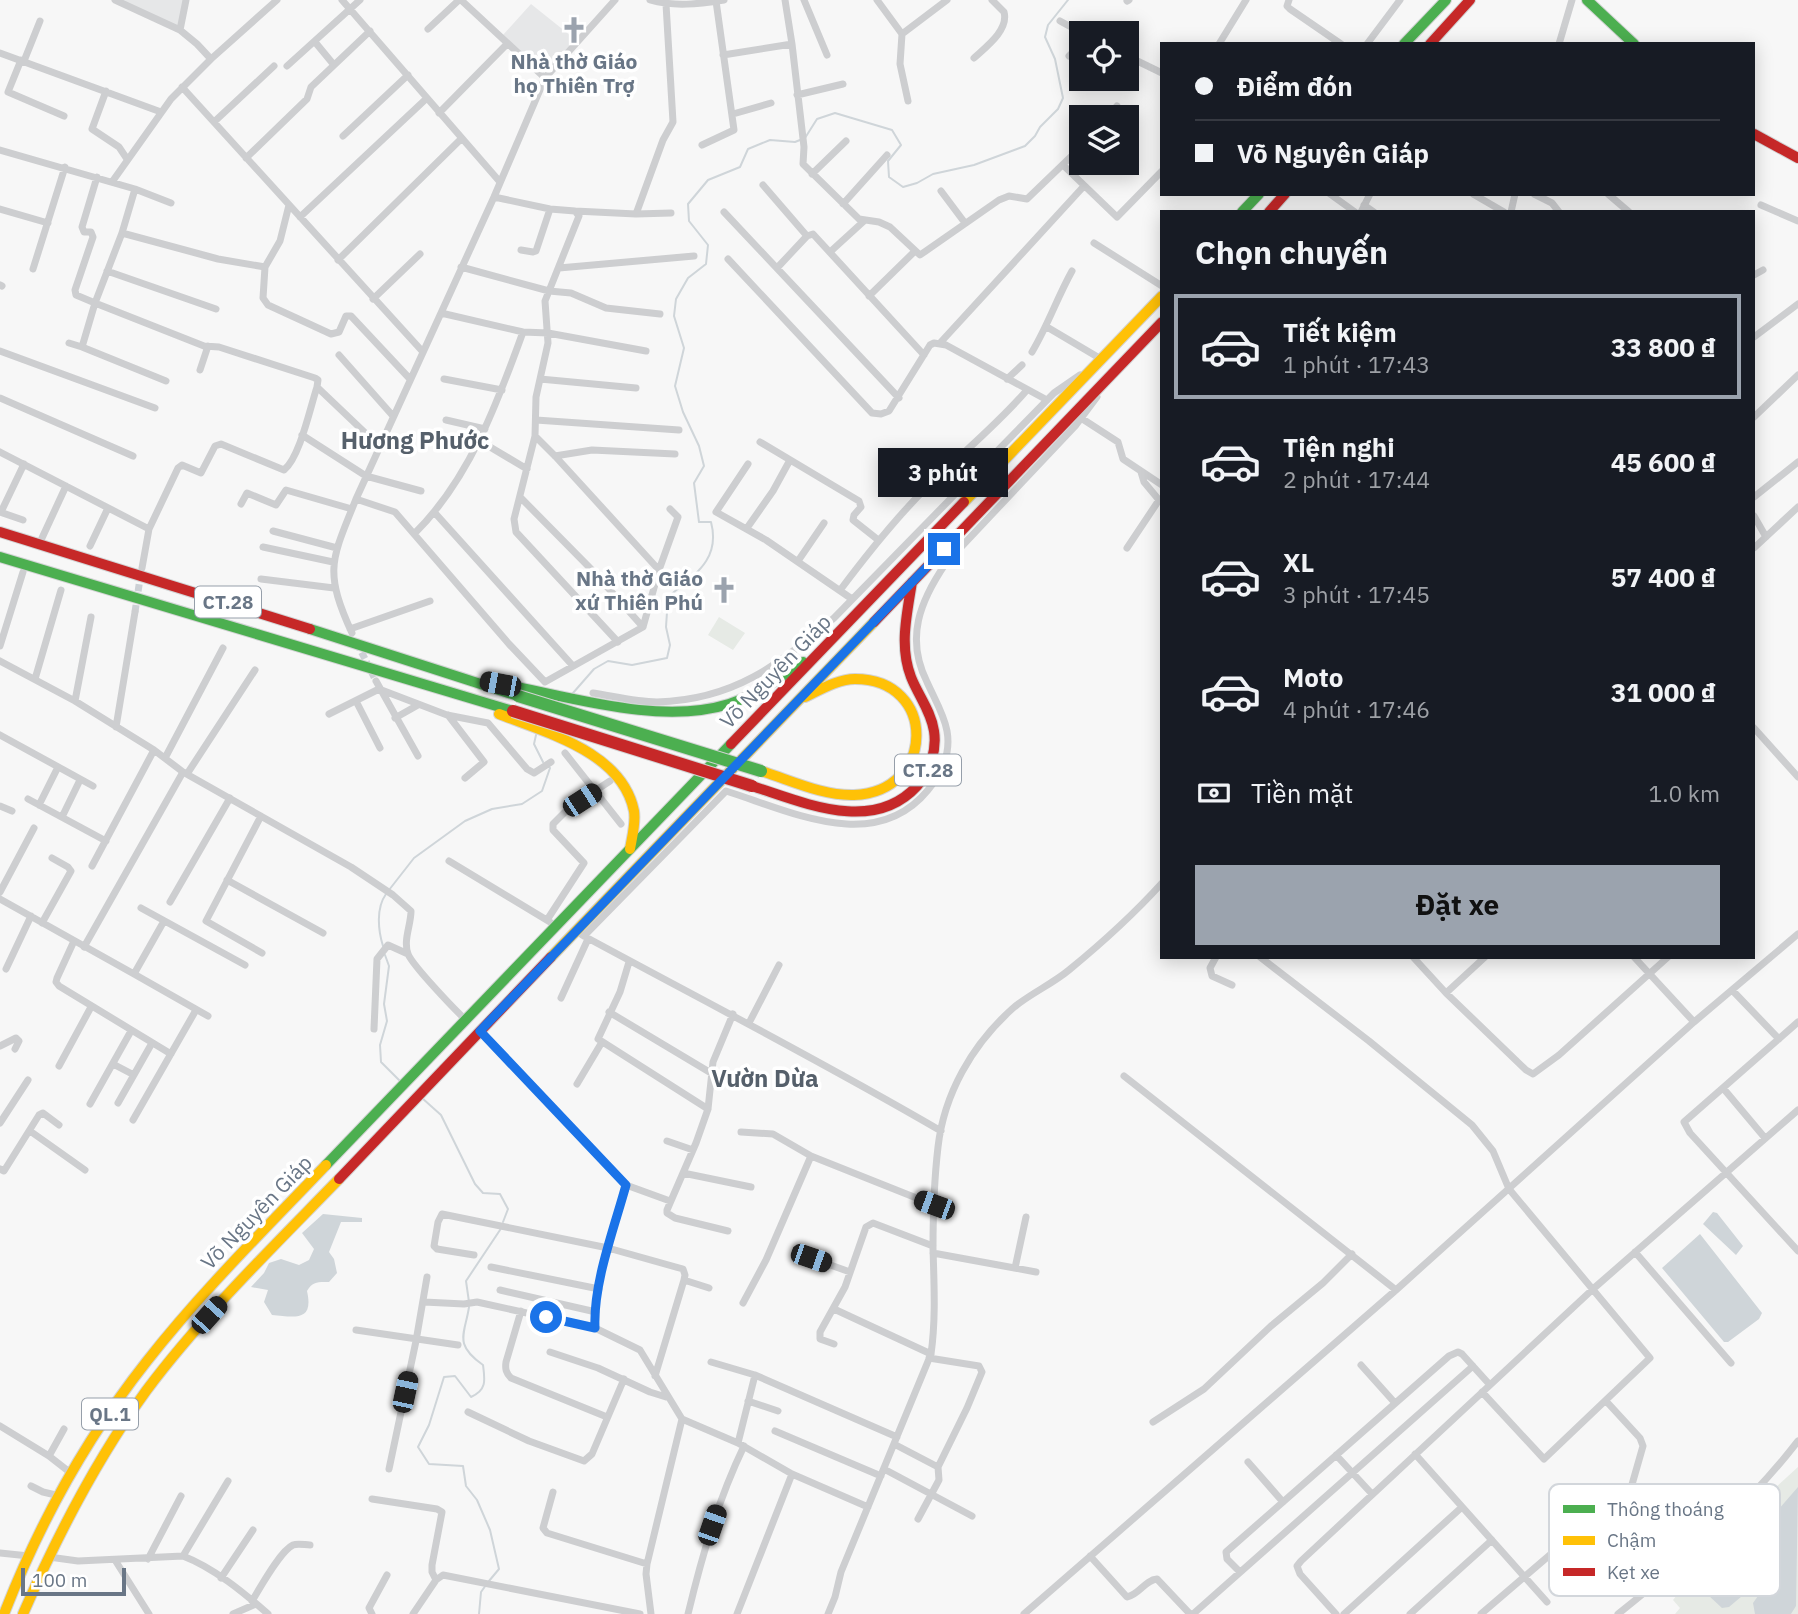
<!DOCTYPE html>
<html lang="vi">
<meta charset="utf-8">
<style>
body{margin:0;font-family:"IBM Plex Sans",sans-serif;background:#20242c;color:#f1f3f6;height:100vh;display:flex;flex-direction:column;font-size:26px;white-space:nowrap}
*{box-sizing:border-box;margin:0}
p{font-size:23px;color:#9ea1a6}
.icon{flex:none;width:38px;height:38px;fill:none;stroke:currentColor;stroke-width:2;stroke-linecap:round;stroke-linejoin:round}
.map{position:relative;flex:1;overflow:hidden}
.details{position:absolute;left:1160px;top:210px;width:595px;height:749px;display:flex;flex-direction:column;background:#171b24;border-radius:0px;box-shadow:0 4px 18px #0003}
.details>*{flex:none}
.top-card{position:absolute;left:1160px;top:42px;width:595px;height:154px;border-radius:0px;box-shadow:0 4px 18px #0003;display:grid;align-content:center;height:154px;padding:0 35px;background:#171b24}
.tools{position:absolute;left:1069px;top:21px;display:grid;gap:14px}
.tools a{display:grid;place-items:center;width:70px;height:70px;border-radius:0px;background:#171b24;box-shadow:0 4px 18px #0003;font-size:35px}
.scale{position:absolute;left:21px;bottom:18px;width:105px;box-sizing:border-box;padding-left:7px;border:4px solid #697686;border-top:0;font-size:19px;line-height:24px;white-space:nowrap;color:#697686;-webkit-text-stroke:5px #fff;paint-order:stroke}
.end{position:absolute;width:32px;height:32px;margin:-16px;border:9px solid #1a73e8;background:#fff;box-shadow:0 0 0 4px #fff}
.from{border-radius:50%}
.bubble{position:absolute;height:49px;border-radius:0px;background:#171b24;box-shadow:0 4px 18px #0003;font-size:23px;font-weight:700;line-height:49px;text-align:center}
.car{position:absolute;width:21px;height:42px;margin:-21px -10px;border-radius:9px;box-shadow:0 0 5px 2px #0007;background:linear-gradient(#222 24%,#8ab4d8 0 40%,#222 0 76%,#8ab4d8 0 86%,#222 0)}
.top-card b{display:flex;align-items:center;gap:24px;height:66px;font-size:26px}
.top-card b+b{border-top:2px solid #363941}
.top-card i{width:18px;height:18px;background:#f1f3f6}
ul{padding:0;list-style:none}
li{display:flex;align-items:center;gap:21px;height:105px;margin:0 14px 10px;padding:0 21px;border:4px solid transparent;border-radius:0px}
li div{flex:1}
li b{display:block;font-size:26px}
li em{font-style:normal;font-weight:700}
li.active{border-color:#9ba3ae}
li>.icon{width:63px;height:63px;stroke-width:1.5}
h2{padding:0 35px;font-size:32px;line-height:84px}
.pay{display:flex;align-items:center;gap:18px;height:77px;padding:0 35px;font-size:26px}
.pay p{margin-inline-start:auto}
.cta{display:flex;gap:14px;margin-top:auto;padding:14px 35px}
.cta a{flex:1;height:80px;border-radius:0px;background:#9ba3ae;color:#111;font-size:28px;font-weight:700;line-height:80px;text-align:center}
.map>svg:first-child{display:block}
.built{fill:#e6e7e8}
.green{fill:#e6eae5}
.water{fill:#cfd5d9}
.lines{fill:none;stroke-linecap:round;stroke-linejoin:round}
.stream{stroke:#cfd5d9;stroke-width:2}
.street-tunnel{stroke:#ccd0d5;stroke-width:7;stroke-dasharray:7 3.5;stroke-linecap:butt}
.fast-casing{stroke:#d3d4d5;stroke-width:12}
.slow-casing{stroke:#d3d4d5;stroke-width:12}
.jam-casing{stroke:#d3d4d5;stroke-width:12}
.street{stroke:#cdced0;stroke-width:7}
.fast{stroke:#4caf50;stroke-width:10}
.slow{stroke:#ffc107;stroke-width:10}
.jam{stroke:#c62828;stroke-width:10}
.fast-bridge-casing{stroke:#d3d3d4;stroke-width:14;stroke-linecap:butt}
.jam-bridge-casing{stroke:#d3d3d4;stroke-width:14;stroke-linecap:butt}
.fast-bridge{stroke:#4caf50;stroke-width:12}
.jam-bridge{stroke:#c62828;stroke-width:12}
.route{stroke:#1a73e8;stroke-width:9}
.labels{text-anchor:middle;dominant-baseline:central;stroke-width:7;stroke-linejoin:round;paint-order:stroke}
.shield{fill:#fff;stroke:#969faa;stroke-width:2}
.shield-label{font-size:19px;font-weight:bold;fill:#697686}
.poi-label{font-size:21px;font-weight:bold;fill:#697686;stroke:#fff}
.street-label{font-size:21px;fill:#697686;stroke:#fff}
.quarter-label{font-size:24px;font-weight:bold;fill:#56606b;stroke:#fff}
.key{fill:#fff;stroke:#d2d6db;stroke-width:2}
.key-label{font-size:19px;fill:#697686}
</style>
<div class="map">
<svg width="1798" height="1614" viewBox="0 0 1798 1614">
<rect width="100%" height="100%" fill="#f7f7f7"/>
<path class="built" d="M121 0H184L178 26Z
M531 4 576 40 545 74 502 36Z"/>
<path class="green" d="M719 617 745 633 733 650 708 635Z
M1798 1467V1614H1675L1680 1608 1673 1600 1707 1557 1699 1549 1722 1529 1727 1532Z"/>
<path class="water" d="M1713 1212 1717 1213 1743 1246 1736 1255 1703 1224Z
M323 1214 362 1218V1222H341L329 1252 334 1259 337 1273 329 1282C318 1282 313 1281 307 1291 314 1322 295 1317 272 1315L264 1302 268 1290 251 1287 264 1273 269 1263 281 1259 299 1265 309 1260 314 1249 302 1233Z
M1700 1234 1762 1313 1759 1319 1728 1342H1724L1662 1268Z
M1798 1487 1796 1606 1791 1614H1755L1753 1603 1758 1596 1748 1591 1729 1607 1722 1608 1708 1595 1703 1586 1765 1525Z"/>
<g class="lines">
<path class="stream" d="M805 138 817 119 835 113 892 130 901 145 888 161 889 177 903 187 917 183 933 174 974 165 1025 146 1035 136 1040 127 1058 109 1063 98 1055 59 1045 37 1048 25 1068 0
M573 693 594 669 608 661 632 665 667 658 670 645 666 627 668 597C694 575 721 560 711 522H699L694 483 704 466 699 446 683 412 675 386 684 348 674 316 676 299 688 278 706 264 708 245 689 221 688 204 708 180 740 167 748 149 770 140 795 142 800 140
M536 735 534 744 543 762
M389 890 414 858 465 821 492 809 522 804 542 791 550 768 547 766
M383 946C378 930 376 908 386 894
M385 955 389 966 384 1004 387 1021 380 1045 381 1062 401 1082
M422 1098 441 1115 475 1184 483 1193 500 1194 508 1209 503 1222
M469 1302 466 1281 502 1227
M469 1307C465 1334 453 1344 483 1365 485 1380 487 1390 471 1397L455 1376 444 1377 429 1425 418 1447 429 1464 463 1466 466 1486 477 1500 490 1530 499 1569 489 1581
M479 1614 481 1592 486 1585"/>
<path class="street-tunnel" d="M135 612 141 572
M357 643 376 681"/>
<defs>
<path id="fast" d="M1587 0 1634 44
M1404 44 1446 0
M1242 212 1259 194
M0 557 513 711
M310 629 518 696
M507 685C574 698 662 725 729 704 756 695 780 678 803 662
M326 1165 731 744"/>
<path id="slow" d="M964 502 1162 296
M499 714C547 733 622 752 634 811 636 823 632 837 630 849
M761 771C790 780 823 796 854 795 936 792 938 679 855 679 838 679 820 690 805 697
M551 957 874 622
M4 1614C39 1524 87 1437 147 1361 202 1291 265 1229 326 1165
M23 1614C57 1536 96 1460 146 1391 203 1315 273 1247 339 1179"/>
<path id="jam" d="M1430 44 1470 0
M1754 134 1798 158
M1269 212 1285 194
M0 532 310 629
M874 622 1162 322
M731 744 964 502
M752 786C805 803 873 834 917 786 930 772 937 750 934 731 931 711 918 695 911 677 899 646 907 614 912 582
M339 1179 551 957"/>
</defs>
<use href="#fast" class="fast-casing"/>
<use href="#slow" class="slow-casing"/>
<use href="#jam" class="jam-casing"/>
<path class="street" d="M115 0 180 30 186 0
M342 0 500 182
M461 0 545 78
M650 0C675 7 698 4 724 0
M785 0 792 44 804 147 803 164 859 219 879 222 890 227 920 255 999 200 1009 196 1027 199 1082 146
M804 0 827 55
M877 0 902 34 947 0
M1289 0 1287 6 1290 9 1341 44
M1127 1 1129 0
M1060 21 1082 33
M428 29 459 0
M180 30 197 44 211 59 277 0
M902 34 900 64 908 101
M315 42 334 65
M1219 44 1246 0
M1367 44 1400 0
M1559 44 1572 0
M0 53 161 112
M723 55 792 44
M1069 56 1082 43
M1127 56 1162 73
M974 58C986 47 1009 30 1004 12L992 0
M21 60 8 92 64 116
M24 61 40 21
M287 66 360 0
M1103 81 1104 79
M182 87 423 352
M106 91 92 129 119 147 127 159
M797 95 843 84
M439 113 507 44
M733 114 771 103
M1108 117 1117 106
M214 122 274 66
M343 136 408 75
M702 145 734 130 716 1
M0 150 135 189 122 233 95 303 204 346 219 347 315 378 318 380 317 387
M246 158 307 99 311 87 370 31
M1063 165 1117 217 1162 171
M812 174 846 141
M97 177 82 227 84 232H91L93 237 75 290 76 295 95 303 82 347 166 381
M112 182 171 99 211 59
M763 185 807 236
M135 189 171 203
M941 191 965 223
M1330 194 1355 212
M1473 194 1504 212
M1534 194 1552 203 1559 212
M1608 194 1629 212
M494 197 550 209 575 211 579 216 545 301 548 343 536 397 535 436 555 456 659 570
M843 204 887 155
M1364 205 1374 212
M1761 205 1798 221
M0 209 48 223
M575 211 636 214 663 140 673 122 666 4
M724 212 899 398
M1361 212 1370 194
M1511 212 1515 194
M636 214 671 213
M300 217 427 98
M122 233 218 259 265 267 280 241 289 205
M1094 243 1162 286
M521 250 533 252 536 251 550 209
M830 252 864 221
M728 259 872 413 881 414 889 411 930 345 934 343 946 345 1047 400
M338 260 461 139
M265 267 263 298 268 305 331 334 339 332 346 316H351L410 379
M461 267 549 291 571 293 606 308 660 314
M559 268 694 256
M777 268 807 236 813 234 924 355
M33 269 65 167
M107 271 216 309
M1754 275 1763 270
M0 285 2 286
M869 296 914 252
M373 299 420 254
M441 313 523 332 548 333 646 351
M1047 327 1101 359
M1754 337 1798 304
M69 343 82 347
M940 343 1084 186
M0 351 155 408
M1032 352C1048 325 1057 298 1072 271
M339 355 393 416
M200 370 208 346
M444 379 502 390
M540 379 636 388
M1007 379 1022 365
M0 398 133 456
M1754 417 1798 375
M1081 418 1118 442 1123 459 1162 485
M446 420 485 429
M536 420 679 430
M302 435 366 476 421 491
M535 436 514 519 516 532 618 642
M480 441 527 469
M760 442 859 501 861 507 854 515 853 520 877 539
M0 452 149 529
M555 456 592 450 675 454
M748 464 716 512 766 540 852 599
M520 497 591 569 643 627
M1754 497 1798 462
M356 499 395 512 509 644 545 682 643 627 659 570 678 517 670 509
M241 504 247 493 276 505 286 490 352 509
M0 512 23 520
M1 512 24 464
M435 513 573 666
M1754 516 1766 537
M747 528 773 491 790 460
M273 531 337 548
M414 534C469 480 497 404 523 332
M42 538 66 486
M90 546 108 508
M263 547 333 562
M1127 548 1159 500 1144 482 1141 472
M1754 548 1798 507
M798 561 824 523
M142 568 149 529 178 468 182 465 201 473 215 446 221 444 284 470C300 457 310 408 317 387L380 447
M261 579 334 588
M841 589C868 553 895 519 927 487 960 455 997 425 1027 390
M350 629 430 601
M352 633C323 570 332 559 356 499L494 197 545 78 615 0
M0 646 23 572
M0 661 75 701 154 750 183 772 351 867 393 895 411 911C411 925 403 940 408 954 413 966 455 1010 466 1020
M35 679 61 590
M376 681 418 756
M593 693C613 696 636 702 657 702 734 700 778 665 834 618L1054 393 1080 375
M75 701 91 617
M356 701 380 748
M329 714 379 689 447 715 488 723 527 769 534 773 551 762
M448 715 484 762 465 778
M395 718 418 705
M116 727 135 612
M1754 728 1798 777
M0 735 93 786
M565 753 621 824
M165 758 223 648
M187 774 255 670
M28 799 106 841
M39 805 58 767
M0 806 12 811
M261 816 206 921 262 953
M62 817 80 780
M449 861 550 922
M92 866 154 750
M227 880 323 933
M0 892 34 828
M0 899 134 974 164 921
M170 902 230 798
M141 908 245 965
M547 920 584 863 553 830V824L569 808 610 781
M42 923 71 871 68 867 52 858
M582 935C702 1000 823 1062 941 1131
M584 936 726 791C790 811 875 855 928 790 942 773 951 753 947 731 944 714 934 698 927 682 905 638 920 601 946 563L1076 425 1097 397
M74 941 57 978 56 982 59 986 171 1054
M84 947 183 772
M1216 957 1210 968 1212 976 1232 985
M1260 957 1369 1041 1472 1125 1493 1151 1509 1189 1650 1358 1544 1459 1482 1392
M1413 957 1446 993 1526 1070 1533 1074 1559 1055 1668 957
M1634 957 1694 1022
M629 962 620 992 598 1039 708 1109
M6 969 31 916
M134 974 208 1016
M1732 990 1779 1039
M1446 993 1485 957
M561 998 588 939
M609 1012 711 1073
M1798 1022 1684 1122 1690 1133 1798 1251
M749 1023 779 965
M374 1029 377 959 388 945 408 954
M480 1031 626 1185C614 1229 593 1283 595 1328L640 1350 682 1419 738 1443 792 1474 868 1507
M0 1046 16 1038 19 1041 15 1049
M113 1064 134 1075
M59 1066 91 1007
M1124 1076 1396 1290
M577 1084 602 1042
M1723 1088 1765 1138
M118 1103 152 1043
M90 1104 131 1031
M133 1120 196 1010
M0 1123 28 1080
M30 1131 85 1170
M741 1132 773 1134 811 1156
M667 1141 693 1150
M0 1169 4 1171 39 1115 43 1113 59 1125
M683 1173 751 1187
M626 1185 670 1201
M728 1231 675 1218 667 1213V1210L696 1143 708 1109 713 1062 733 1014
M1635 1252 1731 1363
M933 1253 1036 1272
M474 1255 437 1249 434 1246 438 1222 442 1214 608 1248 683 1269 685 1275 684 1280
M811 1258 850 1272
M491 1267 599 1289
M1015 1268 1026 1217
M500 1290 596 1312
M424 1302 464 1304 477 1302 595 1328
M743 1303 766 1260 811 1156 934 1205
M834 1309 931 1354
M521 1311 506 1362C505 1369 506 1373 511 1378L607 1417
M356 1330 458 1345
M834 1344 820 1339V1332L845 1287 866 1227 873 1223 933 1246
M550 1352 598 1368 650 1392 666 1397
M711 1362 755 1375 897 1437
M1361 1365 1395 1403
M655 1376 684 1280 709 1288
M748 1401 778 1411
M1606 1401 1640 1438 1643 1446 1625 1509 1612 1523
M468 1412 529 1441 584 1461 592 1454 624 1379
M1153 1422 1204 1389 1271 1326 1323 1283 1352 1254
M0 1426 49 1456 72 1474
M775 1431 881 1476
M738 1443 755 1375
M894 1444 938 1467
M1415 1454 1547 1602
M1336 1455 1372 1494
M49 1456 64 1429
M1248 1462 1283 1502
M389 1469 416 1341 427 1277
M884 1469 972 1516
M31 1486 43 1492 60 1496
M553 1492 543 1528 547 1533 647 1564
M372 1499 437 1509 442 1512 432 1565V1572L436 1580
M918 1519 939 1480 938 1467 967 1408 982 1372 979 1366 929 1358
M0 1553 29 1556
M183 1556 228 1481
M1090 1556 1127 1597C1139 1595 1145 1580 1157 1579L1190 1614
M49 1557 78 1561 183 1556C214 1568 243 1592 268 1614
M148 1559 181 1496
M115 1560 149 1614
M1240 1572 1227 1559 1226 1552 1449 1356 1458 1352 1462 1354 1490 1385
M221 1578 253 1530
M252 1601C260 1588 280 1551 293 1545 298 1543 305 1545 310 1545
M233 1614 256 1604
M372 1614 369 1608 387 1575
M413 1614 436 1580 443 1575 640 1614
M651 1614 646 1574 647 1564 682 1419
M688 1614C702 1556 718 1500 744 1446
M737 1614 792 1474
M828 1614 835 1597 841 1572 931 1354C936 1319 934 1284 933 1248 933 1215 934 1181 938 1147 944 1094 972 1045 1012 1009 1029 994 1051 985 1069 970 1102 943 1133 915 1162 883
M1024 1614 1396 1290 1694 1022 1798 934
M1193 1614 1473 1366
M1336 1614 1300 1574 1297 1566 1301 1561 1593 1289 1798 1110
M1344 1614 1462 1507
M1410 1614 1492 1540
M1481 1614 1600 1512 1628 1541 1622 1553 1603 1571
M1618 1614C1683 1562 1747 1507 1798 1441"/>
<use href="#fast" class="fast"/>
<use href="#slow" class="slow"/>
<use href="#jam" class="jam"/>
<defs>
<path id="fast-bridge" d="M518 696 761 771"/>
<path id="jam-bridge" d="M513 711 752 786"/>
</defs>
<use href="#fast-bridge" class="fast-bridge-casing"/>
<use href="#jam-bridge" class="jam-bridge-casing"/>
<use href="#fast-bridge" class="fast-bridge"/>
<use href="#jam-bridge" class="jam-bridge"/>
</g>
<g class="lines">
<path class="route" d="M546 1317 595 1328C593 1283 614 1229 626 1185L480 1031 944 549"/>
</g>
<defs>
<symbol id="church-bare" viewBox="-9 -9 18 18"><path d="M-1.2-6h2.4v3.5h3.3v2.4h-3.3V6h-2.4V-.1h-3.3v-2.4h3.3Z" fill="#9ba3ae" stroke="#fff" stroke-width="2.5" paint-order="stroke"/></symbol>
</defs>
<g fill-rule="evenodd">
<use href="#church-bare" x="555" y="11" width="38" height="38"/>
<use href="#church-bare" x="705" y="571" width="38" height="38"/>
</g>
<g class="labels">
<g class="shield">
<rect x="195" y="586.5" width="66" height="31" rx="5"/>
<rect x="895" y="754.5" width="66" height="31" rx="5"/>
<rect x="82" y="1398.5" width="56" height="31" rx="5"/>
</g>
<g class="shield-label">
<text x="228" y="602">CT.28</text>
<text x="928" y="770">CT.28</text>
<text x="110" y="1414">QL.1</text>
</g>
<g class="poi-label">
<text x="574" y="61">Nhà thờ Giáo<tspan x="574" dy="24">họ Thiên Trợ</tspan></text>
<text x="703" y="578" text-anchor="end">Nhà thờ Giáo<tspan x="703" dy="24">xứ Thiên Phú</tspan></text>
</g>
<g class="street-label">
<text transform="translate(775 671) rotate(-46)">Võ Nguyên Giáp</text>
<text transform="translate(256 1212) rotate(-46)">Võ Nguyên Giáp</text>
</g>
<g class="quarter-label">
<text x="415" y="440">Hương Phước</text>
<text x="765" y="1078">Vườn Dừa</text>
</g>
</g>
<rect x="1549" y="1484" width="231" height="112" rx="10" class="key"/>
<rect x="1563" y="1505" width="32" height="8" fill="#4caf50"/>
<rect x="1563" y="1536" width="32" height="9" fill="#ffc107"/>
<rect x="1563" y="1568" width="32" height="8" fill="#c62828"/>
<g class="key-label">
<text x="1607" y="1516">Thông thoáng</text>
<text x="1607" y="1547">Chậm</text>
<text x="1607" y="1579">Kẹt xe</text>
</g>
</svg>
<div class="tools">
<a><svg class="icon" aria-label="locate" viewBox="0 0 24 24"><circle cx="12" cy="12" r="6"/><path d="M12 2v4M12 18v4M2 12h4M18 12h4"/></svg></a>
<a><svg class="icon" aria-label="layers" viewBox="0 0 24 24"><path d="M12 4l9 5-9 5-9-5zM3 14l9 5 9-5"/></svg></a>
</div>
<div class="scale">100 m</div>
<i class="end from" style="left:546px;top:1317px"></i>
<i class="end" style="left:944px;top:549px"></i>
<div class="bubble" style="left:878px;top:448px;width:130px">3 phút</div>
<i class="car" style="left:500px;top:684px;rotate:281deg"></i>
<i class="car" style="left:582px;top:800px;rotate:57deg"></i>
<i class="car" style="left:934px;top:1205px;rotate:290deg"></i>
<i class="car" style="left:811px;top:1258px;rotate:109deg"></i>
<i class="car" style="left:209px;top:1315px;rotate:42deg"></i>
<i class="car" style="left:405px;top:1392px;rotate:12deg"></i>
<i class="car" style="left:712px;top:1525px;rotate:19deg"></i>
<div class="top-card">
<b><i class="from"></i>Điểm đón</b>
<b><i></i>Võ Nguyên Giáp</b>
</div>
<section class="details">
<h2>Chọn chuyến</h2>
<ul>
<li class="active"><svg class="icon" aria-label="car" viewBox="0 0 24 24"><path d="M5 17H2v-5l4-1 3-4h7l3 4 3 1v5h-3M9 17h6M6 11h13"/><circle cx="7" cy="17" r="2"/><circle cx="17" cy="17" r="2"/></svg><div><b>Tiết kiệm</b><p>1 phút · 17:43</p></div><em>33 800 ₫</em></li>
<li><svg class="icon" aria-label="car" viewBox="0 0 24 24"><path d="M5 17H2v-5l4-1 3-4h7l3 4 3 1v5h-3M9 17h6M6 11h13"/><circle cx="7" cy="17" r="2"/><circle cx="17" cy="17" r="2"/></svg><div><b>Tiện nghi</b><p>2 phút · 17:44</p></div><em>45 600 ₫</em></li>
<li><svg class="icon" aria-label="car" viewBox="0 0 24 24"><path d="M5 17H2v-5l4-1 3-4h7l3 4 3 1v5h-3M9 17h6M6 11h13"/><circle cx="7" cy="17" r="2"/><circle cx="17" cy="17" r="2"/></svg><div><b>XL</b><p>3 phút · 17:45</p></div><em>57 400 ₫</em></li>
<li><svg class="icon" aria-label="car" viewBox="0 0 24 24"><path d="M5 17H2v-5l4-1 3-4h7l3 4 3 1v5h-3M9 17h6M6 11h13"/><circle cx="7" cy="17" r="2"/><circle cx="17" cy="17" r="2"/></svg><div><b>Moto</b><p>4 phút · 17:46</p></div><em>31 000 ₫</em></li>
</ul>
<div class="pay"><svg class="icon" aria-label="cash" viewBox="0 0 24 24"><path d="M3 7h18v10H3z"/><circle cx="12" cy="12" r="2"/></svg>Tiền mặt<p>1.0 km</p></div>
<div class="cta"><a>Đặt xe</a></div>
</section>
</div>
